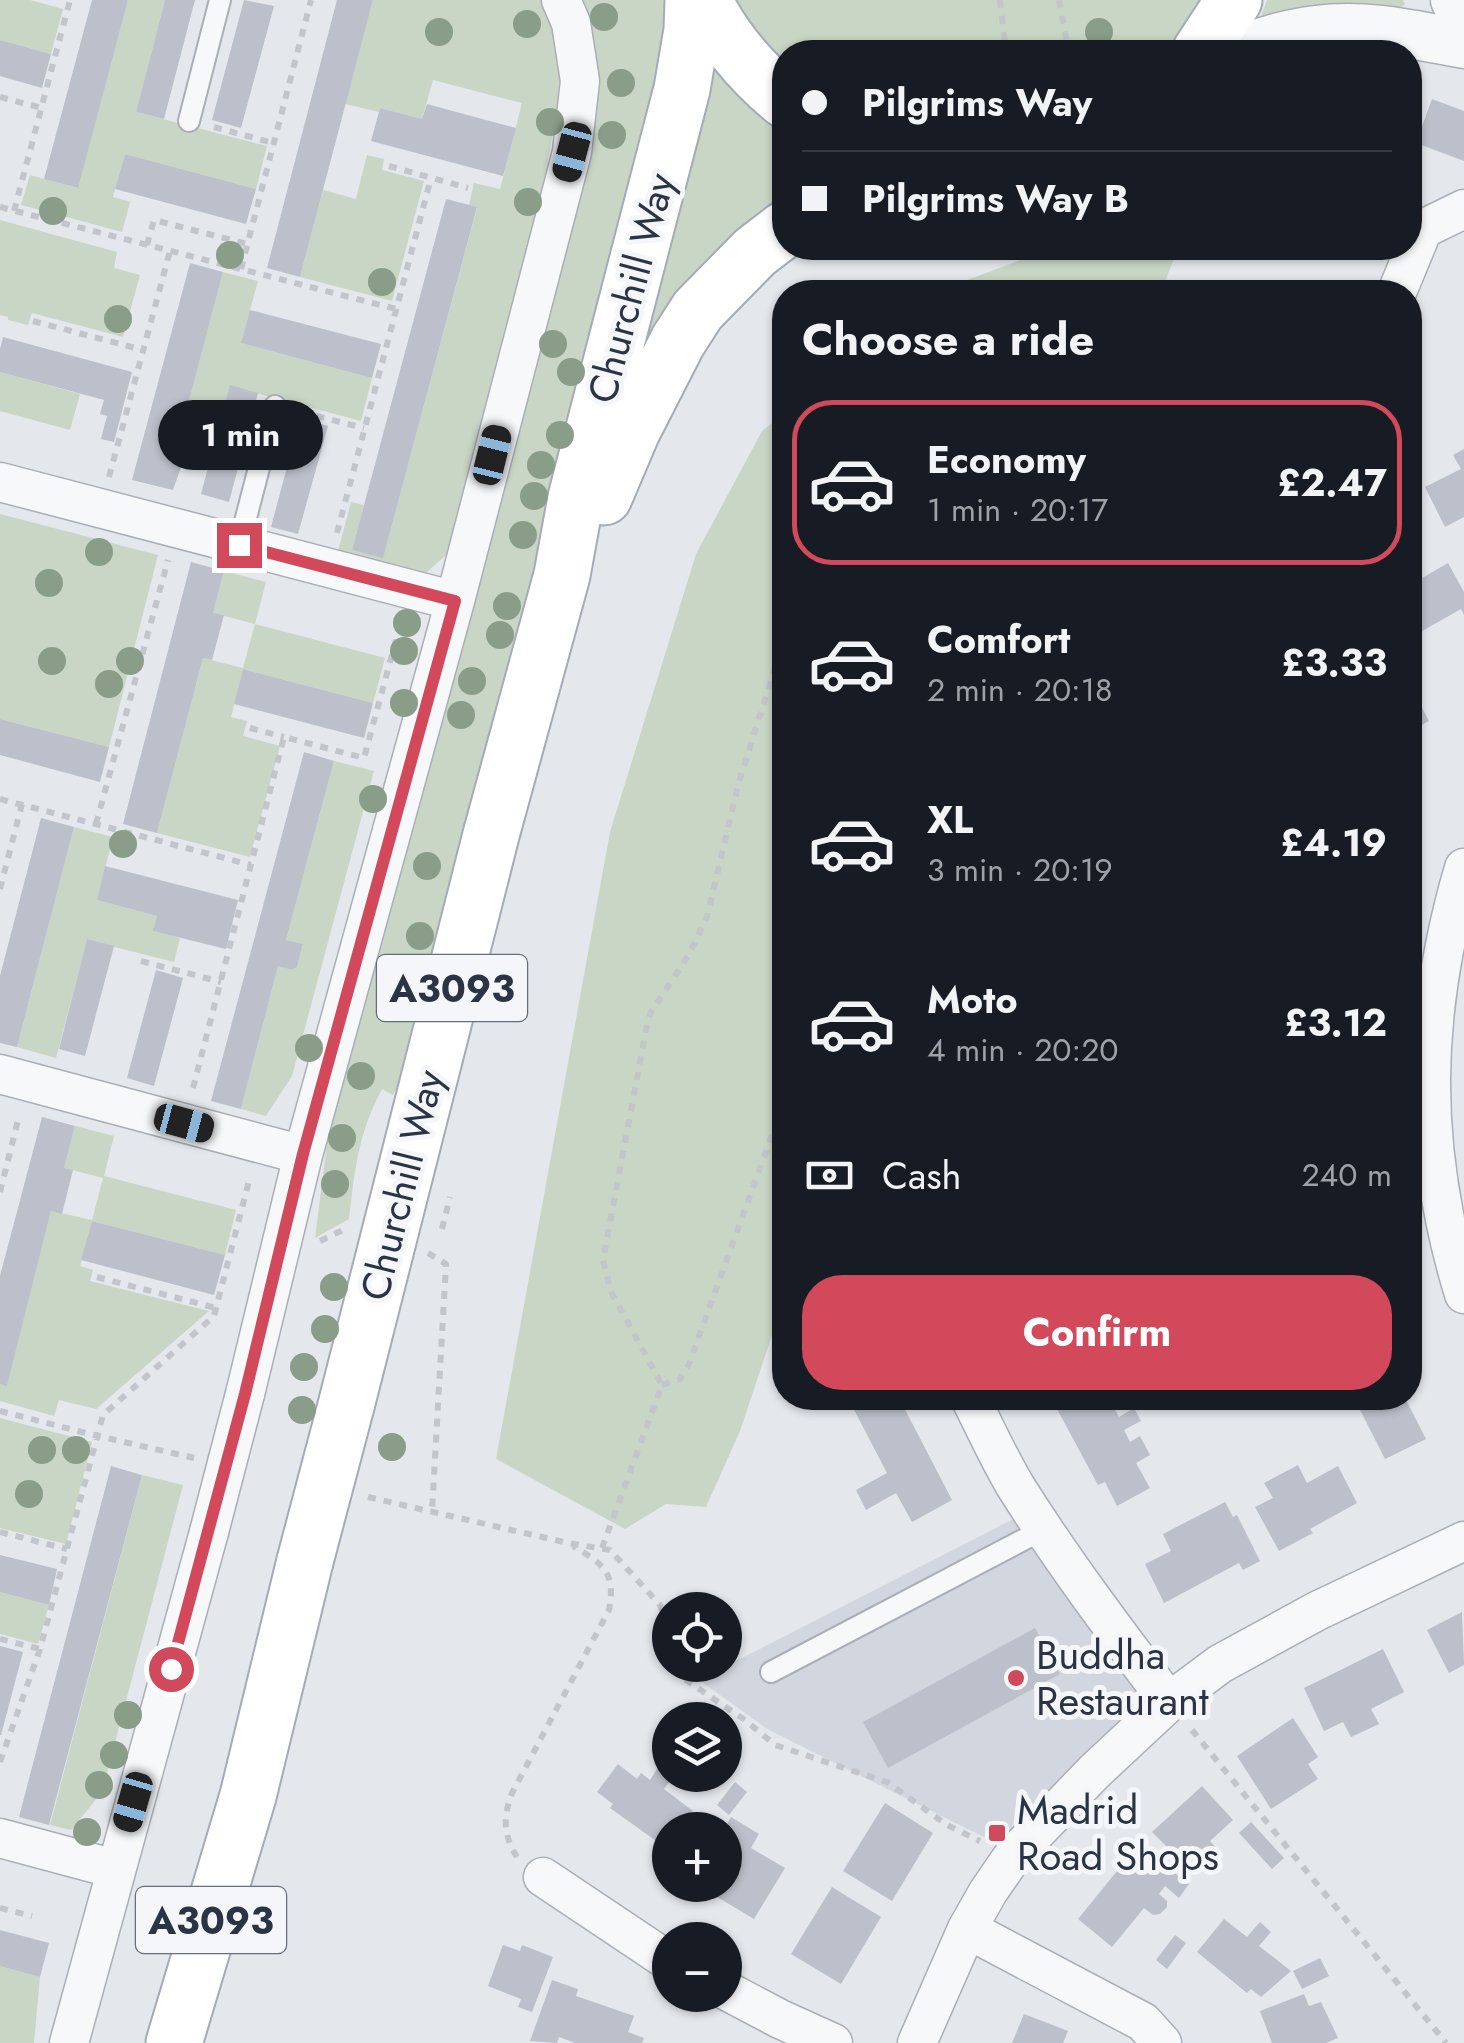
<!DOCTYPE html>
<meta charset="utf-8">
<style>
body{margin:0;font-family:Jost,sans-serif;background:#242831;color:#f1f3f6;height:100vh;display:flex;flex-direction:column;font-size:38px;white-space:nowrap}
*{box-sizing:border-box;margin:0}
p{font-size:32px;color:#9ea1a6}
.icon{flex:none;width:55px;height:55px;fill:none;stroke:currentColor;stroke-width:2;stroke-linecap:round;stroke-linejoin:round}
.map{position:relative;flex:1;overflow:hidden}
.drawer{position:absolute;left:772px;top:280px;width:650px;height:1130px;display:flex;flex-direction:column;background:#171b24;border-radius:40px;box-shadow:0 2px 8px #0004}
.drawer>*{flex:none}
.banner{position:absolute;left:772px;top:40px;width:650px;height:220px;border-radius:40px;box-shadow:0 2px 8px #0004;display:grid;align-content:center;height:220px;padding:0 30px;background:#171b24}
.controls{position:absolute;left:652px;top:1592px;display:grid;gap:20px}
.controls a{display:grid;place-items:center;width:90px;height:90px;border-radius:50%;background:#171b24;box-shadow:0 2px 8px #0004;font-size:50px}
.end{position:absolute;width:45px;height:45px;margin:-22px;border:12px solid #d1495b;background:#fff;box-shadow:0 0 0 5px #fff}
.from{border-radius:50%}
.bubble{position:absolute;height:70px;border-radius:35px;background:#171b24;box-shadow:0 2px 8px #0004;font-size:32px;font-weight:700;line-height:70px;text-align:center}
.car{position:absolute;width:30px;height:60px;margin:-30px -15px;border-radius:12px;box-shadow:0 0 8px 2px #0007;background:linear-gradient(#222 24%,#8ab4d8 0 40%,#222 0 76%,#8ab4d8 0 86%,#222 0)}
.banner b{display:flex;align-items:center;gap:35px;height:95px;font-size:38px}
.banner b+b{border-top:2px solid #363941}
.banner i{width:25px;height:25px;background:#f1f3f6}
ul{padding:0;list-style:none}
li{display:flex;align-items:center;gap:30px;height:165px;margin:0 20px 15px;padding:0 10px;border:5px solid transparent;border-radius:40px}
li div{flex:1}
li b{display:block;font-size:38px}
li em{font-style:normal;font-weight:700}
li.selected{border-color:#d1495b}
li>.icon{width:90px;height:90px;stroke-width:1.5}
h2{padding:0 30px;font-size:45px;line-height:120px}
.pay{display:flex;align-items:center;gap:25px;height:110px;padding:0 30px;font-size:38px}
.pay p{margin-inline-start:auto}
.primary-button{display:flex;gap:20px;margin-top:auto;padding:20px 30px}
.primary-button a{flex:1;height:115px;border-radius:40px;background:#d1495b;color:#fff;font-size:40px;font-weight:700;line-height:115px;text-align:center}
.map>svg:first-child{display:block}
.built{fill:#d2d6de}
.green{fill:#c9d6c5}
.building{fill:#bbc0ca}
.lines{fill:none;stroke-linecap:round;stroke-linejoin:round}
.service-casing{stroke:#a9aeb7;stroke-width:24}
.minor-casing{stroke:#a9aeb7;stroke-width:41}
.tertiary-casing{stroke:#a9aeb7;stroke-width:51}
.primary-casing{stroke:#a3abb8;stroke-width:59}
.path{stroke:#c2c5cb;stroke-width:6;stroke-dasharray:8 8;stroke-linecap:butt}
.service{stroke:#f7f8fa;stroke-width:20}
.minor{stroke:#f7f8fa;stroke-width:38}
.tertiary{stroke:#f7f8fa;stroke-width:48}
.primary{stroke:#fff;stroke-width:55}
.minor-bridge-casing{stroke:#a9aeb7;stroke-width:41;stroke-linecap:butt}
.primary-bridge-casing{stroke:#a3abb8;stroke-width:59;stroke-linecap:butt}
.minor-bridge{stroke:#f7f8fa;stroke-width:38}
.primary-bridge{stroke:#fff;stroke-width:55}
.tree{fill:#899d89}
.route{stroke:#d1495b;stroke-width:12}
.poi-dot{fill:#d1495b;stroke:#f4f6f9;stroke-width:4}
.labels{text-anchor:middle;dominant-baseline:central;stroke-width:10;stroke-linejoin:round;paint-order:stroke}
.shield{fill:#f4f6f9;stroke:#676e7b;stroke-width:2.5}
.shield-label{font-size:38px;font-weight:bold;fill:#2b3445}
.street-label{font-size:40px;fill:#2b3445;stroke:#f4f6f9}
.poi-label{font-size:40px;fill:#2b3445;stroke:#f4f6f9;text-anchor:start}
</style>
<div class="map">
<svg width="1464" height="2043" viewBox="0 0 1464 2043">
<rect width="100%" height="100%" fill="#e4e7ec"/>
<path class="built" d="M1031 1510 1169 1702 1016 1853 769 1730 699 1680Z"/>
<path class="green" d="M0 0H30L63 9 51 54 0 40Z
M128 0H165L136 112 267 146 256 189 125 154 113 197 130 202 122 232 21 205 30 175 77 188Z
M373 0H543L553 23 561 67 558 107 535 226 456 546 417 581 337 555 351 502 364 505 352 550 383 557 477 208 469 205 474 183 500 189 522 103 433 80 422 119 380 108 379 112 345 104Z
M579 0H670L671 19 418 1053 393 1095 382 1089C358 1134 355 1169 349 1219L315 1238 329 1127 576 191Z
M735 0H1208L1188 31 1169 52H785V64L757 34Z
M1267 0H1403L1405 4 1401 9 1260 19Z
M712 60 785 129V207L631 367Z
M367 155 384 159 382 170 424 181 392 301 300 277 323 190 356 199Z
M0 220 117 252 114 268 140 275 123 337 32 313 28 325 8 320V317L0 315Z
M1053 248H1178L1161 292H935Z
M223 272 258 281 241 343 372 378 361 421 230 386 211 456 177 447Z
M0 372 80 394 70 430 0 411Z
M785 413V1296L740 1431 706 1507 666 1504 625 1529 496 1459 610 832 696 554 762 431Z
M0 514 158 555 109 747 0 719Z
M224 571 266 582 255 624 385 658 373 703 243 669 231 717 247 721 243 736 280 746 250 857 157 833 203 658 243 668 255 624 213 613Z
M334 761 374 771 292 1076 266 1116 241 1109 278 966 292 970 297 967 303 945 286 940Z
M74 827 113 837 97 900 157 916 154 931 180 938 174 962 87 940 56 1058 17 1047Z
M75 1126 114 1136 104 1176 236 1210 225 1255 92 1221 80 1266 93 1270 90 1281 209 1311 96 1409 59 1400 54 1416 0 1401V1384L7 1385 51 1211 92 1220 103 1178 64 1168Z
M0 1418 92 1442 66 1544 0 1528Z
M142 1475 183 1485 102 1792 71 1830 50 1825Z
M0 1592 49 1605 38 1644 0 1634Z
M0 1966 40 1977 34 2043H0Z"/>
<path class="building" d="M92 0H128L78 188 44 179Z
M165 0H195L164 119 136 112Z
M244 0 274 6 241 128 212 120Z
M337 0H373L300 277 267 268Z
M0 40 51 54 42 88 0 76Z
M1432 99 1464 111V161L1416 143Z
M427 104 516 128 503 176 371 141 380 108 422 119Z
M125 154 256 189 246 224 115 189Z
M446 199 477 207 383 558 352 550Z
M190 263 223 272 177 447 187 450 173 490 132 480Z
M250 310 381 344 372 378 241 343Z
M3 337 132 372 114 442 101 439 107 416 100 414 104 400 0 372V349Z
M230 385 258 393 229 502 201 494Z
M300 418 328 426 298 534 271 527Z
M1464 449V517L1445 527 1425 487 1461 469 1453 455Z
M191 562 224 571 213 613 224 615 212 660 203 658 157 833 123 824Z
M1448 563 1464 592V615L1461 609 1410 638V585Z
M243 669 373 703 364 738 234 704Z
M1410 685 1429 721 1418 727 1414 722 1410 724Z
M0 719 109 747 100 782 0 755Z
M304 752 334 761 286 940 303 944 297 967 292 970 278 966 241 1109 211 1101Z
M41 818 74 827 17 1047 0 1043V976Z
M105 866 238 900 226 949 153 931 157 916 97 900Z
M87 939 114 946 85 1056 59 1049Z
M156 970 183 978 154 1086 127 1078Z
M42 1117 75 1126 64 1168 73 1170 62 1214 51 1211 7 1386 0 1384V1276Z
M92 1221 225 1255 214 1295 81 1260Z
M848 1398H899L952 1500 912 1522 896 1493 866 1510 856 1490 887 1473Z
M1069 1398H1109L1119 1417 1134 1408 1141 1421 1124 1430 1130 1442 1140 1436 1150 1455 1136 1463 1150 1488 1117 1506 1105 1482 1098 1485 1057 1409 1071 1401Z
M1354 1398H1405L1426 1439 1385 1459Z
M1298 1465 1307 1483 1338 1466 1357 1503 1310 1529 1313 1533 1279 1551 1255 1507 1273 1498 1264 1483Z
M111 1466 142 1475 49 1825 19 1817Z
M1225 1502 1233 1517 1237 1515 1260 1561 1243 1570 1239 1563 1164 1603 1145 1564 1171 1551 1163 1534Z
M0 1555 57 1569 49 1605 0 1592Z
M1462 1612 1464 1665 1449 1673 1427 1630Z
M1035 1628 1060 1674 888 1768 863 1722Z
M0 1646 23 1652 1 1735H0Z
M1383 1649 1404 1692 1371 1709 1379 1724 1351 1737 1343 1722 1324 1731 1304 1688Z
M1293 1718 1318 1757 1308 1764 1318 1779 1271 1809 1237 1756Z
M618 1764 637 1779 641 1773 650 1780 659 1766 673 1777 664 1789 693 1811 679 1830H670V1842L666 1848 610 1808 613 1804 597 1792Z
M735 1782 747 1792 729 1815 717 1805Z
M1202 1786 1233 1820 1210 1841 1219 1851 1202 1868 1192 1857 1184 1864 1152 1832Z
M885 1803 933 1833 892 1901 843 1871Z
M731 1817 759 1834 751 1848 785 1868 754 1919 697 1885H725V1828Z
M1251 1822 1284 1858 1272 1869 1239 1833Z
M1139 1844 1189 1884 1179 1898 1165 1886 1159 1894 1167 1901V1907L1160 1914 1153 1915 1144 1908 1112 1947 1078 1919Z
M832 1887 881 1917 841 1984 791 1954Z
M1224 1919 1247 1937 1260 1922 1271 1932 1259 1946 1291 1971 1261 1997 1251 1989 1247 1993 1197 1952Z
M0 1930 49 1943 40 1977 0 1966Z
M1175 1935 1186 1943 1167 1969 1156 1960Z
M503 1945 520 1951 522 1945 553 1957 532 2012 518 2007 521 1999 488 1986Z
M1320 1958 1329 1976 1302 1989 1293 1971Z
M552 1980 578 1989 576 1996 634 2016 628 2032 644 2038 642 2043H575L559 2037 557 2043 530 2041Z
M1304 1994 1309 2006 1321 2002 1338 2038 1326 2043H1272L1260 2011Z
M1024 2014 1068 2031 1063 2043H1012Z"/>
<g class="lines">
<defs>
<path id="service" d="M189 121 220 0
M239 545 275 406
M771 1672 1044 1529"/>
<path id="minor" d="M1397 292 1423 229 1464 209
M0 482 455 601
M1464 868C1421 1014 1419 1147 1464 1294
M0 1074 303 1155
M245 1394 303 1155 455 601 572 152 580 81 571 23 561 0
M970 1398C985 1427 999 1459 1016 1487 1063 1562 1116 1632 1169 1702
M0 1838 115 1869
M543 1877 670 1962
M967 1929 1143 2022 1162 2043
M725 1990 780 2019 833 2043
M69 2043 209 1532
M917 2043 967 1929 988 1892 1012 1857 1094 1772 1169 1702 1220 1664 1317 1611 1464 1541"/>
<path id="tertiary" d="M1455 0 1464 5
M1232 52C1259 43 1287 33 1316 30 1366 23 1415 35 1464 44"/>
<path id="primary" d="M704 0C723 39 751 72 785 100
M1200 52 1234 0
M604 497 632 431 678 341 698 310 755 252 785 229
M347 1402 491 835 562 575 576 498 682 89 692 30 693 0
M174 2043 248 1796 305 1561"/>
</defs>
<use href="#service" class="service-casing"/>
<use href="#minor" class="minor-casing"/>
<use href="#tertiary" class="tertiary-casing"/>
<use href="#primary" class="primary-casing"/>
<path class="path" d="M1000 0 1006 52
M1059 0 1069 52
M0 97 42 108
M214 127 273 143
M389 166 468 188
M0 207 396 309
M14 211 70 0
M147 245 154 220 247 244
M241 269 311 0
M33 321 143 350
M301 412 364 428
M109 477 170 251
M337 533 431 178
M250 728 284 737
M0 799 251 865
M96 824 168 560
M0 889 22 804
M141 961 221 982
M193 1088 284 737 364 758 400 625
M0 1192 19 1116
M442 1229 450 1197
M320 1241 345 1229
M428 1253 446 1264 432 1511
M97 1277 216 1308
M662 1385 680 1379 689 1364 785 1099
M0 1411 98 1436 194 1458
M368 1497 568 1543 610 1550 660 1605 670 1634
M0 1532 67 1549
M602 1548 662 1385 611 1292 603 1260 647 1025 650 1014 688 956 707 917 738 785 785 636
M0 1639 40 1649
M680 1665 683 1678 745 1720 775 1745 887 1782 947 1825 980 1841
M1192 1730 1446 2043
M0 1762 40 1649 103 1415 214 1316 250 1177
M517 1857C503 1835 503 1817 512 1793L609 1610C616 1572 604 1565 573 1546
M0 1908 32 1916"/>
<use href="#service" class="service"/>
<use href="#minor" class="minor"/>
<use href="#tertiary" class="tertiary"/>
<use href="#primary" class="primary"/>
<defs>
<path id="minor-bridge" d="M209 1532 245 1394"/>
<path id="primary-bridge" d="M305 1561 347 1402"/>
</defs>
<use href="#minor-bridge" class="minor-bridge-casing"/>
<use href="#primary-bridge" class="primary-bridge-casing"/>
<use href="#minor-bridge" class="minor-bridge"/>
<use href="#primary-bridge" class="primary-bridge"/>
</g>
<g class="tree">
<circle cx="604" cy="17" r="14"/>
<circle cx="527" cy="24" r="14"/>
<circle cx="439" cy="32" r="14"/>
<circle cx="1099" cy="32" r="14"/>
<circle cx="621" cy="83" r="14"/>
<circle cx="550" cy="122" r="14"/>
<circle cx="612" cy="135" r="14"/>
<circle cx="528" cy="202" r="14"/>
<circle cx="53" cy="211" r="14"/>
<circle cx="230" cy="255" r="14"/>
<circle cx="382" cy="282" r="14"/>
<circle cx="118" cy="319" r="14"/>
<circle cx="553" cy="344" r="14"/>
<circle cx="571" cy="372" r="14"/>
<circle cx="560" cy="435" r="14"/>
<circle cx="541" cy="465" r="14"/>
<circle cx="534" cy="496" r="14"/>
<circle cx="523" cy="535" r="14"/>
<circle cx="99" cy="552" r="14"/>
<circle cx="49" cy="583" r="14"/>
<circle cx="507" cy="606" r="14"/>
<circle cx="407" cy="623" r="14"/>
<circle cx="500" cy="635" r="14"/>
<circle cx="404" cy="651" r="14"/>
<circle cx="52" cy="661" r="14"/>
<circle cx="130" cy="661" r="14"/>
<circle cx="472" cy="681" r="14"/>
<circle cx="109" cy="684" r="14"/>
<circle cx="404" cy="703" r="14"/>
<circle cx="461" cy="715" r="14"/>
<circle cx="373" cy="799" r="14"/>
<circle cx="123" cy="844" r="14"/>
<circle cx="427" cy="866" r="14"/>
<circle cx="420" cy="936" r="14"/>
<circle cx="309" cy="1048" r="14"/>
<circle cx="361" cy="1076" r="14"/>
<circle cx="342" cy="1138" r="14"/>
<circle cx="335" cy="1184" r="14"/>
<circle cx="334" cy="1287" r="14"/>
<circle cx="325" cy="1329" r="14"/>
<circle cx="304" cy="1367" r="14"/>
<circle cx="302" cy="1410" r="14"/>
<circle cx="392" cy="1447" r="14"/>
<circle cx="42" cy="1450" r="14"/>
<circle cx="76" cy="1450" r="14"/>
<circle cx="29" cy="1494" r="14"/>
<circle cx="128" cy="1715" r="14"/>
<circle cx="114" cy="1755" r="14"/>
<circle cx="99" cy="1785" r="14"/>
<circle cx="87" cy="1832" r="14"/>
</g>
<g class="lines">
<path class="route" d="M171 1669 245 1394 303 1154 455 601 239 545"/>
</g>
<g class="poi-dot">
<circle cx="1016" cy="1678" r="10"/>
<rect x="987" y="1823" width="20" height="20" rx="5"/>
</g>
<g class="labels">
<g class="shield">
<rect x="377" y="955" width="150" height="66" rx="8"/>
<rect x="136" y="1887" width="150" height="66" rx="8"/>
</g>
<g class="shield-label">
<text x="452" y="988">A3093</text>
<text x="211" y="1920">A3093</text>
</g>
<g class="street-label">
<text transform="translate(631 288) rotate(-75)">Churchill Way</text>
<text transform="translate(402 1185) rotate(-76)">Churchill Way</text>
</g>
<g class="poi-label">
<text x="1036" y="1655">Buddha<tspan x="1036" dy="46">Restaurant</tspan></text>
<text x="1017" y="1810">Madrid<tspan x="1017" dy="46">Road Shops</tspan></text>
</g>
</g>
</svg>
<div class="controls">
<a><svg class="icon" aria-label="locate" viewBox="0 0 24 24"><circle cx="12" cy="12" r="6"/><path d="M12 2v4M12 18v4M2 12h4M18 12h4"/></svg></a>
<a><svg class="icon" aria-label="layers" viewBox="0 0 24 24"><path d="M12 4l9 5-9 5-9-5zM3 14l9 5 9-5"/></svg></a>
<a>+</a>
<a>−</a>
</div>
<i class="end from" style="left:171px;top:1669px"></i>
<i class="end" style="left:239px;top:545px"></i>
<div class="bubble" style="left:158px;top:400px;width:165px">1 min</div>
<i class="car" style="left:572px;top:152px;rotate:195deg"></i>
<i class="car" style="left:492px;top:455px;rotate:14deg"></i>
<i class="car" style="left:184px;top:1123px;rotate:105deg"></i>
<i class="car" style="left:133px;top:1802px;rotate:196deg"></i>
<div class="banner">
<b><i class="from"></i>Pilgrims Way</b>
<b><i></i>Pilgrims Way B</b>
</div>
<section class="drawer">
<h2>Choose a ride</h2>
<ul>
<li class="selected"><svg class="icon" aria-label="car" viewBox="0 0 24 24"><path d="M5 17H2v-5l4-1 3-4h7l3 4 3 1v5h-3M9 17h6M6 11h13"/><circle cx="7" cy="17" r="2"/><circle cx="17" cy="17" r="2"/></svg><div><b>Economy</b><p>1 min · 20:17</p></div><em>£2.47</em></li>
<li><svg class="icon" aria-label="car" viewBox="0 0 24 24"><path d="M5 17H2v-5l4-1 3-4h7l3 4 3 1v5h-3M9 17h6M6 11h13"/><circle cx="7" cy="17" r="2"/><circle cx="17" cy="17" r="2"/></svg><div><b>Comfort</b><p>2 min · 20:18</p></div><em>£3.33</em></li>
<li><svg class="icon" aria-label="car" viewBox="0 0 24 24"><path d="M5 17H2v-5l4-1 3-4h7l3 4 3 1v5h-3M9 17h6M6 11h13"/><circle cx="7" cy="17" r="2"/><circle cx="17" cy="17" r="2"/></svg><div><b>XL</b><p>3 min · 20:19</p></div><em>£4.19</em></li>
<li><svg class="icon" aria-label="car" viewBox="0 0 24 24"><path d="M5 17H2v-5l4-1 3-4h7l3 4 3 1v5h-3M9 17h6M6 11h13"/><circle cx="7" cy="17" r="2"/><circle cx="17" cy="17" r="2"/></svg><div><b>Moto</b><p>4 min · 20:20</p></div><em>£3.12</em></li>
</ul>
<div class="pay"><svg class="icon" aria-label="cash" viewBox="0 0 24 24"><path d="M3 7h18v10H3z"/><circle cx="12" cy="12" r="2"/></svg>Cash<p>240 m</p></div>
<div class="primary-button"><a>Confirm</a></div>
</section>
</div>
